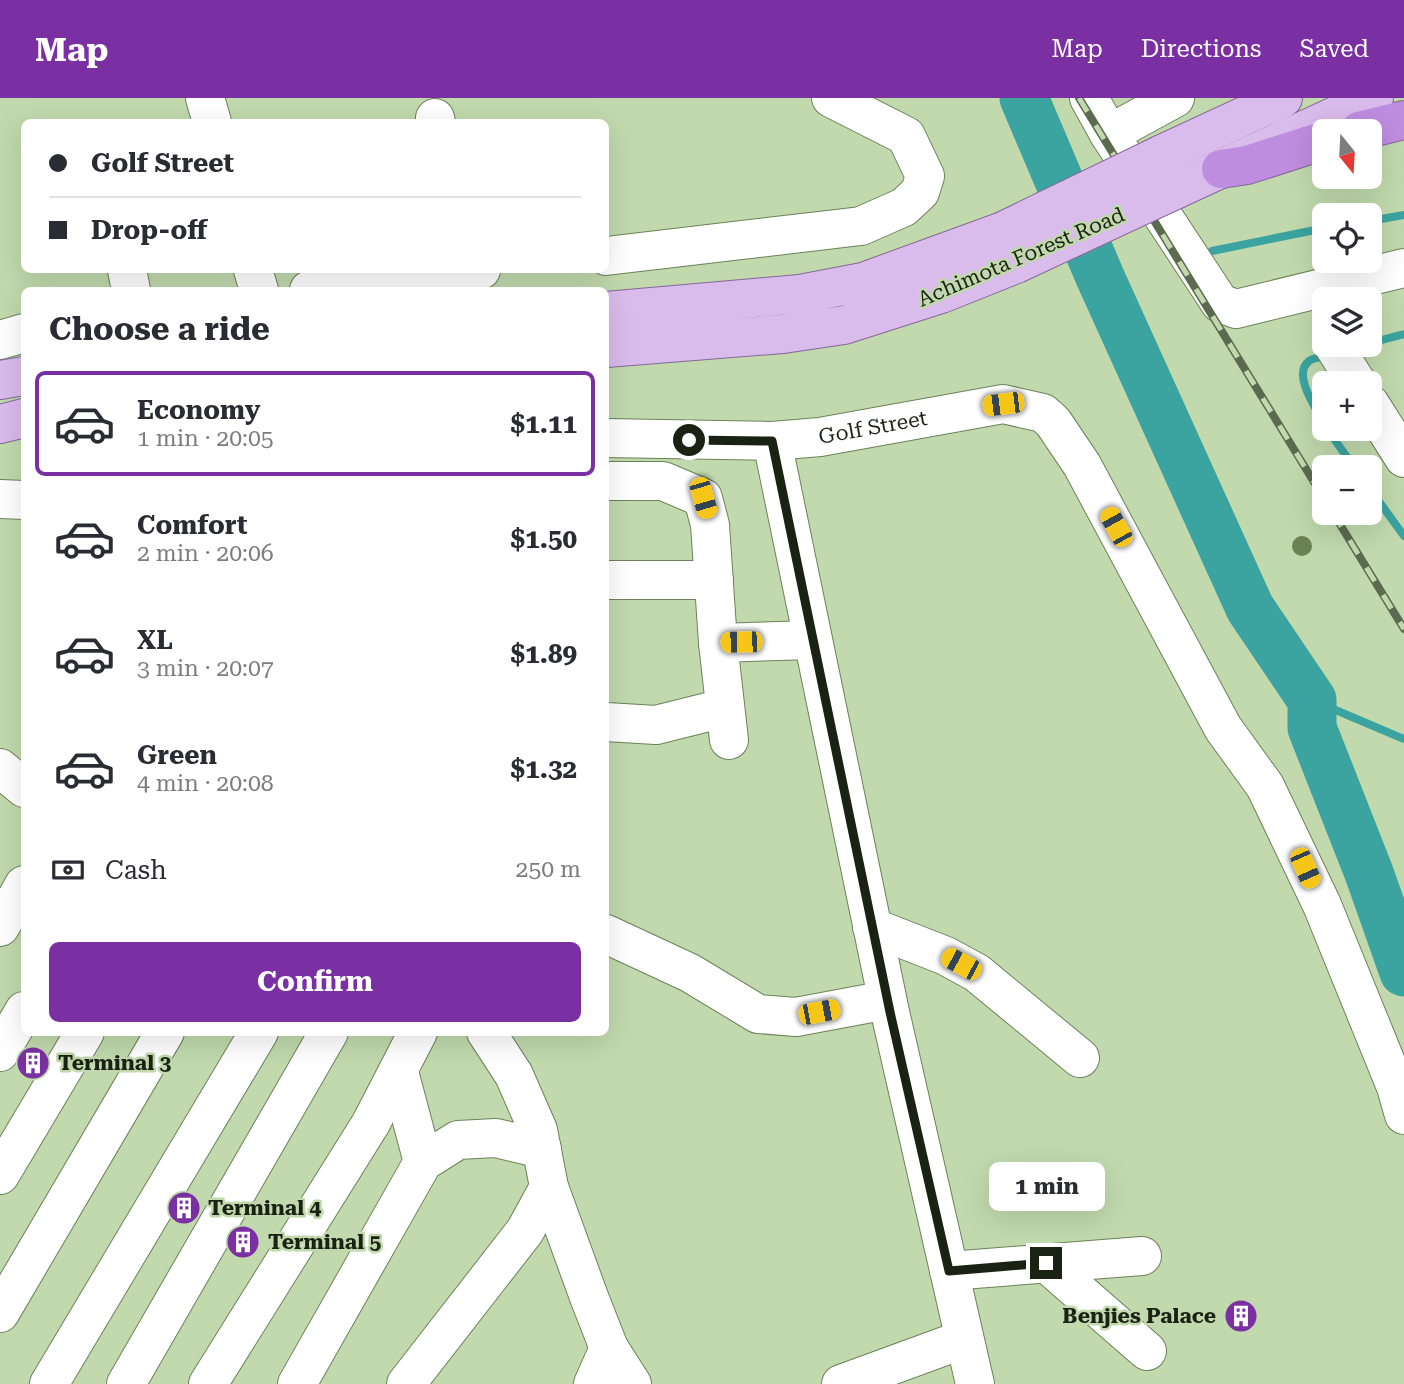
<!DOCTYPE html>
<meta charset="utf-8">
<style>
body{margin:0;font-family:"Roboto Serif",serif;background:#f7f7f7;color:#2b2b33;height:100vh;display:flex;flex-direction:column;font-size:26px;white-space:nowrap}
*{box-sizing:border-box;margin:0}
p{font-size:23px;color:#7c7c81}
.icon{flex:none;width:38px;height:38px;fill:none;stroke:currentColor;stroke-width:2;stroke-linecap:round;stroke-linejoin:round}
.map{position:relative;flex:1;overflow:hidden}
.drawer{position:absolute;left:21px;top:189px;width:588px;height:749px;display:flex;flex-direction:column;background:#fff;border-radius:10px;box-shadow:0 7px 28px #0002}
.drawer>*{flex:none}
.hud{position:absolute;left:21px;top:21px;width:588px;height:154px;border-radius:10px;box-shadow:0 7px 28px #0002;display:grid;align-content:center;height:154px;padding:0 28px;background:#fff}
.needle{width:46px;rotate:162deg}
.tools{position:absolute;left:1312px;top:21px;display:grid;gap:14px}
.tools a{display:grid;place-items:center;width:70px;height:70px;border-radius:10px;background:#fff;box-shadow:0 7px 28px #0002;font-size:35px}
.end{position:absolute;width:32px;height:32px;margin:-16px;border:9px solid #1a2313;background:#fff;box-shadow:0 0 0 4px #fff}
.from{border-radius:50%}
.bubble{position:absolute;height:49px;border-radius:10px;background:#fff;box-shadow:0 7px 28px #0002;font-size:23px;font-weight:700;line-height:49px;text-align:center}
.car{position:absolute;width:21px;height:42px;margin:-21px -10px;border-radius:9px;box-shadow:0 0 5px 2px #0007;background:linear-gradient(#f5c518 24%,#345 0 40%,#f5c518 0 76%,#345 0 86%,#f5c518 0)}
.hud b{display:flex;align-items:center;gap:24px;height:66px;font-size:26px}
.hud b+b{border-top:2px solid #e1e1e2}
.hud i{width:18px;height:18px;background:#2b2b33}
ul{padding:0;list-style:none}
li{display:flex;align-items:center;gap:21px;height:105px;margin:0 14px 10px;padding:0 14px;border:4px solid transparent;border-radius:10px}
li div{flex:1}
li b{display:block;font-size:26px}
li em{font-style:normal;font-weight:700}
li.current{border-color:#7a30a2}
li>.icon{width:63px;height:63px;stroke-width:1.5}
h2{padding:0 28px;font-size:32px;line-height:84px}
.pay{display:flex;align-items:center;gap:18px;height:77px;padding:0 28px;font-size:26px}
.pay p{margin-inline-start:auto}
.cta{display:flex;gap:14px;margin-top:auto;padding:14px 28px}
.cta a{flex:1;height:80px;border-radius:10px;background:#7a30a2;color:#fff;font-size:28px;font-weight:700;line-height:80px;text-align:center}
header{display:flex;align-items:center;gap:42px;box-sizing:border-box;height:98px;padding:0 35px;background:#7a30a2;color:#fff}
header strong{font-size:33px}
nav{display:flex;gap:38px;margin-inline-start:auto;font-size:24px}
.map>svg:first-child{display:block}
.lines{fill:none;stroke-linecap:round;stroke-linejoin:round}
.stream{stroke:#3ba4a0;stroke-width:8}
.river{stroke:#3ba4a0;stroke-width:49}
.minor-casing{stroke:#6c8259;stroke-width:40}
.major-casing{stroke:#856898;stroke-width:40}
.highway-casing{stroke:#856898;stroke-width:40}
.minor{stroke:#fff;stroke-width:38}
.major{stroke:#d9bbec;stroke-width:38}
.highway{stroke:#bf8de0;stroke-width:38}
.rail-casing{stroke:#5c6b50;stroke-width:8}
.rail{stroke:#c1d9ad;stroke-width:5;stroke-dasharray:16;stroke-linecap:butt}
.major-bridge-casing{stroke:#856898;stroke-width:40;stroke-linecap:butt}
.major-bridge{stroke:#d9bbec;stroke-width:38}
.tree{fill:#6b8253}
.route{stroke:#1a2313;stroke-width:9}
.labels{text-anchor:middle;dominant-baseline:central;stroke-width:5;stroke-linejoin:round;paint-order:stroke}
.street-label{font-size:21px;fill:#1a2313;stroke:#c1d9ad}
.poi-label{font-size:21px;font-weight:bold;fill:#1a2313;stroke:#c1d9ad;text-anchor:start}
</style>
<header>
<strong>Map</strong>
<nav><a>Map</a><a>Directions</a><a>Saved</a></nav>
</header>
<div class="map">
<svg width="1404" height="1286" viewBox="0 0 1404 1286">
<rect width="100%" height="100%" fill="#c1d9ad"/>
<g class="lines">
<path class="stream" d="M1370 123 1404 117
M1212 153 1325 130
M1370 245 1404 236
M1348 251 1365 247
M1325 327C1318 313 1291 277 1309 263 1313 260 1321 259 1326 258
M1327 331 1354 369
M1370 391 1404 438
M1312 602 1404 641"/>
<path class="river" d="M1024 0 1100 179 1250 510 1312 602V630L1369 775 1404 874"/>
<defs>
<g id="minor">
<path d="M205 0 212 24"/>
<path d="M1089 0 1109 36 1220 205 1236 211 1404 170"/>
<path d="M435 20 436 24"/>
<path d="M1109 36 1175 0"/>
<path d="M606 158 861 128 904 109 920 94 925 78 906 38 831 0"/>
<path d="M127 172 131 192"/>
<path d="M253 172 259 192"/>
<path d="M309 192 481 172"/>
<path d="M0 242 24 235"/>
<path d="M1333 247 1357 285"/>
<path d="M1370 306 1404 360"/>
<path id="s1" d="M606 340 772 343 820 339 1003 306 1043 315 1053 324 1082 367 1223 630 1265 688 1322 807 1396 989 1404 1017"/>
<path d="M772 343 890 914 975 1286"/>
<path d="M606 383H663L703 400 710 427 718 545 729 642"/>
<path d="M0 401 24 402"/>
<path d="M606 482H714"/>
<path d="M718 545 812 542"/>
<path d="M606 624 656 627 724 610"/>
<path d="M0 670 24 690"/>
<path d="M0 829 24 787"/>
<path d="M872 829 946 858 977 875 1080 960"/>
<path d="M606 836 690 875 758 916 796 919 887 902"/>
<path d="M486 934 514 977 538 1032 549 1089 589 1199 609 1250 632 1286"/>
<path d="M0 954 24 913"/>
<path d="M399 974 423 1064"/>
<path d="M0 1077 85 934"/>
<path d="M1046 1165 1147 1253"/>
<path d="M949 1173 1142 1158"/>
<path d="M0 1215 165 934"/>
<path d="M49 1286 259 934"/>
<path d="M126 1286 329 934"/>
<path d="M208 1286 371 1025 418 934"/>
<path d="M297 1286 423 1064 458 1042 496 1040 542 1051"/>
<path d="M406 1286 525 1133 549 1089"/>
<path d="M593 1286 609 1250"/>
<path d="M841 1286 964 1241"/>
</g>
<path id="major" d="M1160 57 1283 0
M1177 91 1374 0
M606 213 800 196 863 184 1003 133
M606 250 783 236 844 227 941 196 1016 166
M0 282 24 278
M0 326 24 320"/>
<path id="highway" d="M1359 33 1404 22
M1221 71 1247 67 1325 42"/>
</defs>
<use href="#minor" class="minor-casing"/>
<use href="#major" class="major-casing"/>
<use href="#highway" class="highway-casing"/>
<use href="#minor" class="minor"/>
<use href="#major" class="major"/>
<use href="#highway" class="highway"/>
<defs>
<path id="rail" d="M1079 0 1325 402
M1333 415 1404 531"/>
</defs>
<use href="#rail" class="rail-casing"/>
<use href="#rail" class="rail"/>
<defs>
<path id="major-bridge" d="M1003 133 1160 57
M1016 166 1177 91"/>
</defs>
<use href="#major-bridge" class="major-bridge-casing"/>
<use href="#major-bridge" class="major-bridge"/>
</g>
<circle class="tree" cx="1302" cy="448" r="10"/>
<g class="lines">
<path class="route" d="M689 342 772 343 890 914 949 1173 1046 1165"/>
</g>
<defs>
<symbol id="building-disc" viewBox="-11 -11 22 22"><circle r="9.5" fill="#7a30a2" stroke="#c1d9ad"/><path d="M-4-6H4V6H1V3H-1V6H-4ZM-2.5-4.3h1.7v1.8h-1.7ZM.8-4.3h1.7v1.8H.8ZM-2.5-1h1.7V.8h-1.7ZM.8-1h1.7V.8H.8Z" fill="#fff"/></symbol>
</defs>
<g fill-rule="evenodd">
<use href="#building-disc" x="14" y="946" width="38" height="38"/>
<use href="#building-disc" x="165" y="1091" width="38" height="38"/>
<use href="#building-disc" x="224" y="1125" width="38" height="38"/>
<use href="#building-disc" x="1222" y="1199" width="38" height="38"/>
</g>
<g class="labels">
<g class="street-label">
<text transform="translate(1021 159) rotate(-23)">Achimota Forest Road</text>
<text stroke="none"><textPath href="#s1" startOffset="268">Golf Street</textPath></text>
</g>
<g class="poi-label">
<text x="58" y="965">Terminal 3</text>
<text x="208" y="1110">Terminal 4</text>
<text x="268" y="1144">Terminal 5</text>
<text x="1216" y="1218" text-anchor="end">Benjies Palace</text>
</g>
</g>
</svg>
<div class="tools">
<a><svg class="needle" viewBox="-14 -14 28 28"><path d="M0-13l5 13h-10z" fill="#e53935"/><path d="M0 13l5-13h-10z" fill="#7c7c81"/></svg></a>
<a><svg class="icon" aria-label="locate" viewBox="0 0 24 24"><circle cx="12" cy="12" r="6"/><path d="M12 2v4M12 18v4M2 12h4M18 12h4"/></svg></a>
<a><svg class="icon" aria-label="layers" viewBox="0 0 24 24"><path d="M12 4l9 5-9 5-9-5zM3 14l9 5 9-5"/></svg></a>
<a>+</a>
<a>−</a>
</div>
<i class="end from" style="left:689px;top:342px"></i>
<i class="end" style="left:1046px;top:1165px"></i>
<div class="bubble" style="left:989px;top:1064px;width:116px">1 min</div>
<i class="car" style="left:1003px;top:306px;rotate:263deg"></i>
<i class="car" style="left:703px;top:400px;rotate:164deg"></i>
<i class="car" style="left:1116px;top:429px;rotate:331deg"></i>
<i class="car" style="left:741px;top:544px;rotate:269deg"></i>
<i class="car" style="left:1305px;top:770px;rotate:156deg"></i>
<i class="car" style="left:961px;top:866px;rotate:298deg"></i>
<i class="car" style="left:819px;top:914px;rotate:79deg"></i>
<div class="hud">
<b><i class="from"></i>Golf Street</b>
<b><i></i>Drop-off</b>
</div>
<section class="drawer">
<h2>Choose a ride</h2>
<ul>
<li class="current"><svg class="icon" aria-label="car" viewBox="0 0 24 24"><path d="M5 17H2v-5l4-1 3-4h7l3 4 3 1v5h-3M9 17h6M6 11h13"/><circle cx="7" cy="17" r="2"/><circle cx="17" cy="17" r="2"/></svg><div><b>Economy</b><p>1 min · 20:05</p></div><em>$1.11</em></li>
<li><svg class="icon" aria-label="car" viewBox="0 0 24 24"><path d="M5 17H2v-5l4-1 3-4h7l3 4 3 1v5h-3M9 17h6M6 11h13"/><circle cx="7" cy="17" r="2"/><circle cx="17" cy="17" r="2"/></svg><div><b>Comfort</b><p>2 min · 20:06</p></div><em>$1.50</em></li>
<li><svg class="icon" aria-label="car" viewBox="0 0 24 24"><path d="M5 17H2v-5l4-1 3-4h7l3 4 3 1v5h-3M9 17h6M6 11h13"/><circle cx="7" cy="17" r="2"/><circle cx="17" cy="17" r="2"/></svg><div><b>XL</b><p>3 min · 20:07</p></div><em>$1.89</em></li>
<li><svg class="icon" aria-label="car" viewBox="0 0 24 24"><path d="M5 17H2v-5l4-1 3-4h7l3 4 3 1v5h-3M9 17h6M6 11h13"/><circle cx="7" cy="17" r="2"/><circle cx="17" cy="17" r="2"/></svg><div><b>Green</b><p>4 min · 20:08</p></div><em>$1.32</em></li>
</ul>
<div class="pay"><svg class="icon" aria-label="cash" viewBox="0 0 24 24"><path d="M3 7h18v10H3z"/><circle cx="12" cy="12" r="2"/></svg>Cash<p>250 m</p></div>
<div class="cta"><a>Confirm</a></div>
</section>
</div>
